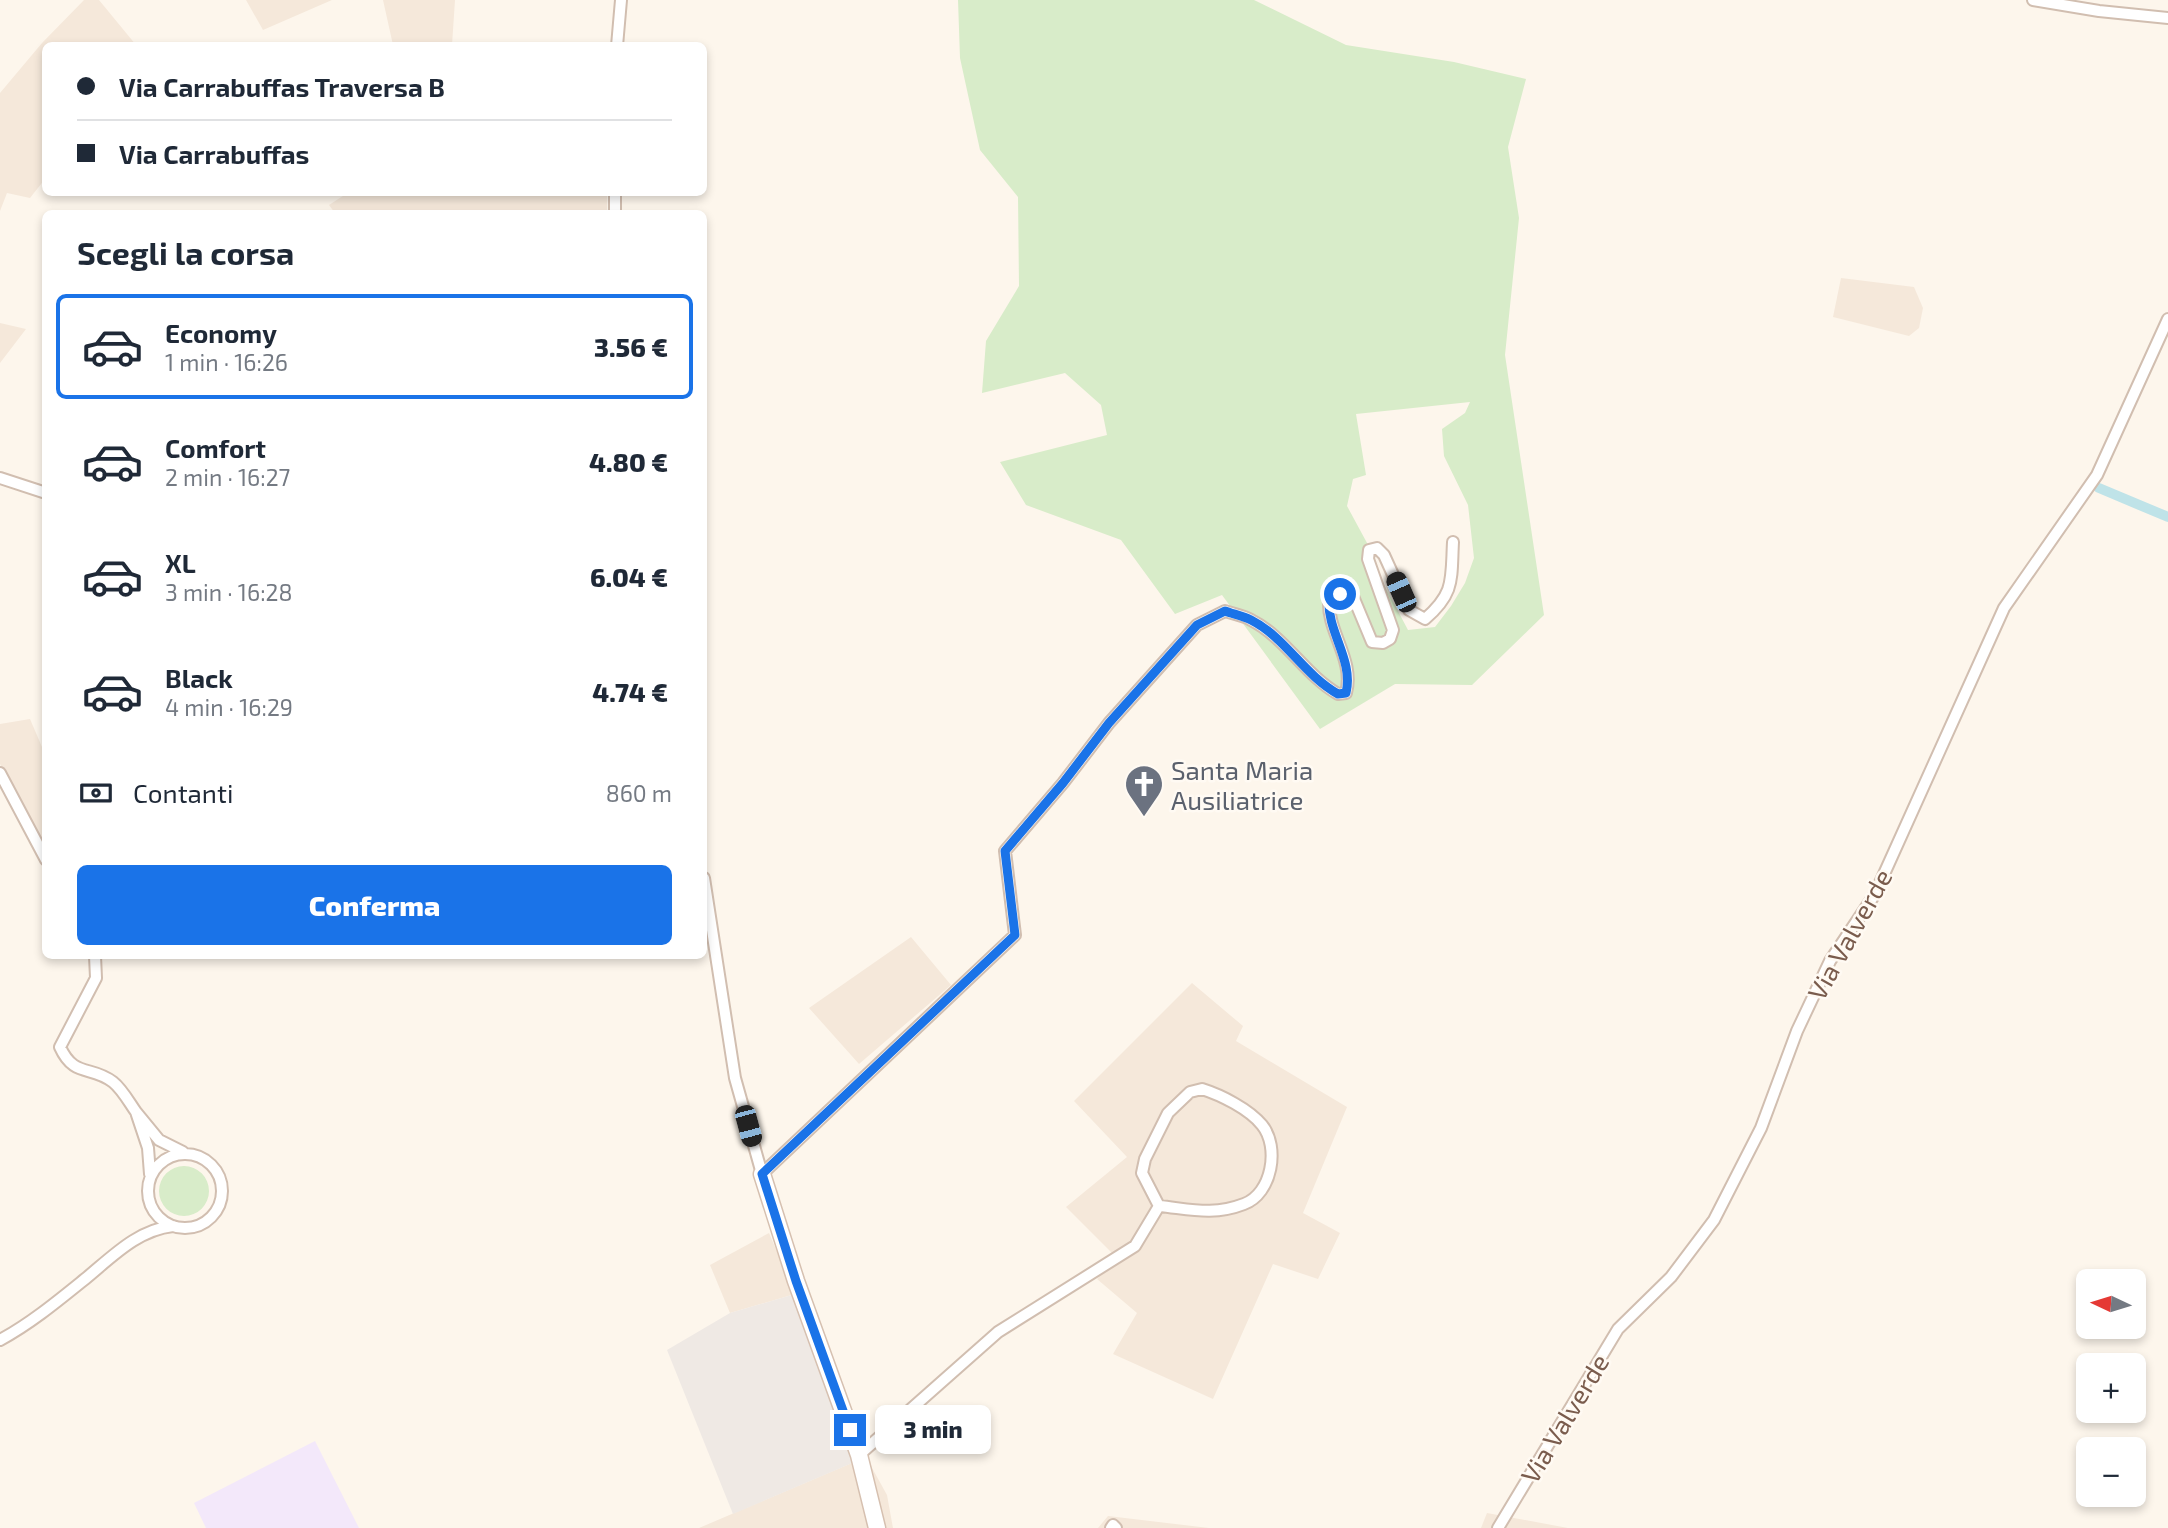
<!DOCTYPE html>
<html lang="it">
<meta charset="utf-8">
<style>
body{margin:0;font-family:"Exo 2",sans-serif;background:#f2f2f3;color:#1f2937;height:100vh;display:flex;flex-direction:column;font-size:26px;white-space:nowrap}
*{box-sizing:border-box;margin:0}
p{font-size:23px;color:#747a83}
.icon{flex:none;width:38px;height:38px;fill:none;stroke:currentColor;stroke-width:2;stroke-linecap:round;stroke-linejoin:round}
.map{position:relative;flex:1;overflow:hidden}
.details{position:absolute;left:42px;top:210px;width:665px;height:749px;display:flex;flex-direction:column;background:#fff;border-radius:10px;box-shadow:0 4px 10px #0003}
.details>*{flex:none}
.top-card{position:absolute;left:42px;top:42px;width:665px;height:154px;border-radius:10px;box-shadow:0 4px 10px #0003;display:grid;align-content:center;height:154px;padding:0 35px;background:#fff}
.needle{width:46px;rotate:274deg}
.controls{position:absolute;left:2076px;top:1269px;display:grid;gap:14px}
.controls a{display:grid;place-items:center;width:70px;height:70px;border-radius:10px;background:#fff;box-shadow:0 4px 10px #0003;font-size:35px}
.end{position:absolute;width:32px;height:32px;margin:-16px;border:9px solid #1a73e8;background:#fff;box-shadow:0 0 0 4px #fff}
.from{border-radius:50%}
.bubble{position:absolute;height:49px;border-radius:10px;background:#fff;box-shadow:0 4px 10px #0003;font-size:23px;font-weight:800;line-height:49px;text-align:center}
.car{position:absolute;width:21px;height:42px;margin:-21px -10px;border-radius:9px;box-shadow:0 0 5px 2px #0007;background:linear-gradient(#222 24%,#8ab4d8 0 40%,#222 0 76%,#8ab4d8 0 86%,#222 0)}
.top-card b{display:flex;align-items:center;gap:24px;height:66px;font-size:26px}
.top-card b+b{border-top:2px solid #e0e1e3}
.top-card i{width:18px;height:18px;background:#1f2937}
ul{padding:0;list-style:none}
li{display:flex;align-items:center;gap:21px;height:105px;margin:0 14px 10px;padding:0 21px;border:4px solid transparent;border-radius:10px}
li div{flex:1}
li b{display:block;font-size:26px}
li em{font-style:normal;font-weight:800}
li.selected{border-color:#1a73e8}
li>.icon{width:63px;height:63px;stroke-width:1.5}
h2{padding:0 35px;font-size:32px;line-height:84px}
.pay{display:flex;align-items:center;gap:18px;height:77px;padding:0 35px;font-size:26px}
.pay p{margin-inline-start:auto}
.action{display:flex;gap:14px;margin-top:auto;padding:14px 35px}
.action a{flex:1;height:80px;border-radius:10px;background:#1a73e8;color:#fff;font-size:28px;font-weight:800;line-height:80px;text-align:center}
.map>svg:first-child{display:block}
.residential{fill:#f5e8da}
.industrial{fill:#efe9e4}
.education{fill:#f3e8fa}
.green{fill:#d8ecc9;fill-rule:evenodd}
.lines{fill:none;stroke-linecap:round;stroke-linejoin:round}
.canal{stroke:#bfe3e8;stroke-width:10}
.street-casing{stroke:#d1beb0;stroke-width:14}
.secondary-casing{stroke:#d6c0b0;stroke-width:19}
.street{stroke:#fff;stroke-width:10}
.secondary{stroke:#fff;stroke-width:16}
.route{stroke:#1a73e8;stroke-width:9}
.labels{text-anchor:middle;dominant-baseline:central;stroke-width:5;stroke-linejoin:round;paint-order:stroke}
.worship-label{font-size:26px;fill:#5b616d;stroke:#fffaf3;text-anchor:start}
.street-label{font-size:26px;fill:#7a5c4d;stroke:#fffaf3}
</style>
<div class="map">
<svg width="2168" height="1528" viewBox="0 0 2168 1528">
<rect width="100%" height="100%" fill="#fdf6ec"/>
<path class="residential" d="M84 0H99L136 45 46 46 45 179 30 198 7 193 0 211V93L42 43Z
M246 0H332L263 30Z
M383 0H455L452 45H393Z
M349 192 607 193V213H335L329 205Z
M1841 278 1914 287 1923 308 1919 328 1909 336 1833 317Z
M0 323 26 329 0 363Z
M30 719 45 754V852L0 764V724Z
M911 937 951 985 859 1064 809 1008Z
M1192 983 1243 1026 1236 1041 1347 1107 1303 1213 1340 1233 1318 1279 1273 1264 1213 1399 1113 1354 1137 1313 1097 1279 1117 1258 1066 1207 1127 1157 1074 1101Z
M769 1233 795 1294 730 1313 710 1265Z
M866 1457 887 1495 893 1528H699Z
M1487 1513 1568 1528H1481Z
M1108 1516 1209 1528H1098Z"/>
<path class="industrial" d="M795 1294 857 1461 733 1514 667 1350 730 1313Z"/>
<path class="education" d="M315 1441 359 1528H206L194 1503Z"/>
<path class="green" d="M958 0H1254L1346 45 1454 62 1526 79 1508 147 1519 218 1505 355 1544 615 1472 685 1395 684 1320 729 1222 595 1175 614 1121 540 1026 505 1000 462 1107 435 1101 405 1065 373 982 393 986 341 1019 286 1018 197 980 150 960 58ZM1470 402 1465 413 1442 429 1444 456 1468 505 1474 558 1465 583 1451 606 1435 627 1408 630 1382 581 1373 554 1347 506 1353 479 1366 475 1356 414Z
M159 1191a25 25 0 1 1 50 0a25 25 0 1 1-50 0Z"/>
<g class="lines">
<path class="canal" d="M2099 488 2168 517"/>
<defs>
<path id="street" d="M2033 0 2099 11 2168 18
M617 46 621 0
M615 192V214
M0 478 46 493
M0 773 46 860
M704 878 735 1078 762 1174 1015 935 1005 851 1063 783 1109 723 1197 625 1225 611C1233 614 1243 615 1251 620 1285 637 1305 675 1338 694L1346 693C1355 660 1327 632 1329 600L1340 594H1352L1372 642 1383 643 1390 639 1393 630 1368 559 1369 550 1377 548 1384 555 1409 610 1425 619C1455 593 1451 580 1453 542
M95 956 96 978 60 1047C74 1078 91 1065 113 1082 122 1089 129 1102 136 1112
M1202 1089C1221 1095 1249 1109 1262 1125 1280 1147 1272 1194 1244 1204 1213 1216 1190 1209 1159 1206L1142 1173 1145 1159 1168 1113 1190 1092Z
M148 1191a37 37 0 1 1 74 0a37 37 0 1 1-74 0Z
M150 1174 148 1148 136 1112 159 1140 183 1152
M0 1340C30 1324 59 1300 85 1279 112 1257 137 1230 173 1226
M859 1455 998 1332 1135 1246 1159 1206
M1111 1528 1113 1525 1116 1528
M1498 1528 1618 1329 1671 1277 1714 1220 1761 1128 1797 1031 1830 961 1875 894 2004 608 2097 475 2168 319"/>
<path id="secondary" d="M762 1174 796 1281 859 1455 877 1528"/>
</defs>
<use href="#street" class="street-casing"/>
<use href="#secondary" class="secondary-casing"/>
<use href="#street" class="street"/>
<use href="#secondary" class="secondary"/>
</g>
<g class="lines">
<path class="route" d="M850 1430 796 1281 762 1174 1015 935 1005 851 1063 783 1109 723 1197 625 1225 611C1233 614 1243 616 1251 620 1285 637 1304 675 1338 694L1346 693C1354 660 1327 632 1329 600L1340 594"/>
</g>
<defs>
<symbol id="church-pin" viewBox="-11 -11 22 30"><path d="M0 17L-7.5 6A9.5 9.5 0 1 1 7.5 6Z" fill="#6b7280" stroke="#fffaf3"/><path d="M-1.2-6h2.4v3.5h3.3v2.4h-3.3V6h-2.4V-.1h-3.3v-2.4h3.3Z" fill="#fff"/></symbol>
</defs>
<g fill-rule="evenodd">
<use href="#church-pin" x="1122" y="762" width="44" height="60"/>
</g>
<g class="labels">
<g class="worship-label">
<text x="1171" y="769">Santa Maria<tspan x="1171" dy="30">Ausiliatrice</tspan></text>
</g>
<g class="street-label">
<text transform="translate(1849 934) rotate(-61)">Via Valverde</text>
<text transform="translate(1564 1418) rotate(-59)">Via Valverde</text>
</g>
</g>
</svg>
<div class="controls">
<a><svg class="needle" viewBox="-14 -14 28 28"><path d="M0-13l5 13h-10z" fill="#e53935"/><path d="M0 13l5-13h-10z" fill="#747a83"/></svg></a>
<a>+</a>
<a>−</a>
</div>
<i class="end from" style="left:1340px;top:594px"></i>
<i class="end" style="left:850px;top:1430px"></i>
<div class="bubble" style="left:875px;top:1405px;width:116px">3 min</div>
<i class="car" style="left:1401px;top:592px;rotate:336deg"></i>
<i class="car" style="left:748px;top:1126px;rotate:165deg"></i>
<div class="top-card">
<b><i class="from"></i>Via Carrabuffas Traversa B</b>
<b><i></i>Via Carrabuffas</b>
</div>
<section class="details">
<h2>Scegli la corsa</h2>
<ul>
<li class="selected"><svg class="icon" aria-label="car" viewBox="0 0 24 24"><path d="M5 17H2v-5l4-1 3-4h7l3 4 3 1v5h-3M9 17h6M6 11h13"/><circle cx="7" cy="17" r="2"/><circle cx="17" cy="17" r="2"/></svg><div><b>Economy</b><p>1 min · 16:26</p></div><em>3.56 €</em></li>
<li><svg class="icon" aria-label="car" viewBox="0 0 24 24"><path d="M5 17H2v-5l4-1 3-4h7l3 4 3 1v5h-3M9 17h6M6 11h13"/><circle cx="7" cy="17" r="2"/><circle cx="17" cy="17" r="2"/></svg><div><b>Comfort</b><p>2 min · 16:27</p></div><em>4.80 €</em></li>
<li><svg class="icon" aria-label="car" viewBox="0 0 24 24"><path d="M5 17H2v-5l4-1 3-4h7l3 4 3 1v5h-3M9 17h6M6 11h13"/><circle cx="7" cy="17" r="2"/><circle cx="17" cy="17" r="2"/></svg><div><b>XL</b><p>3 min · 16:28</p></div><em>6.04 €</em></li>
<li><svg class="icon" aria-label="car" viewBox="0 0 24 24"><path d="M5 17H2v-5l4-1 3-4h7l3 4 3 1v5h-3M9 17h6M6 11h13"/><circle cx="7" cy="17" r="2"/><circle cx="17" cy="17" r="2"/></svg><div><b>Black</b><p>4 min · 16:29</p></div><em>4.74 €</em></li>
</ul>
<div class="pay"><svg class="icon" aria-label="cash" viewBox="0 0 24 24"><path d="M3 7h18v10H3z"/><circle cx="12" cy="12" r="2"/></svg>Contanti<p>860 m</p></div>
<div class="action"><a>Conferma</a></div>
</section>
</div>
